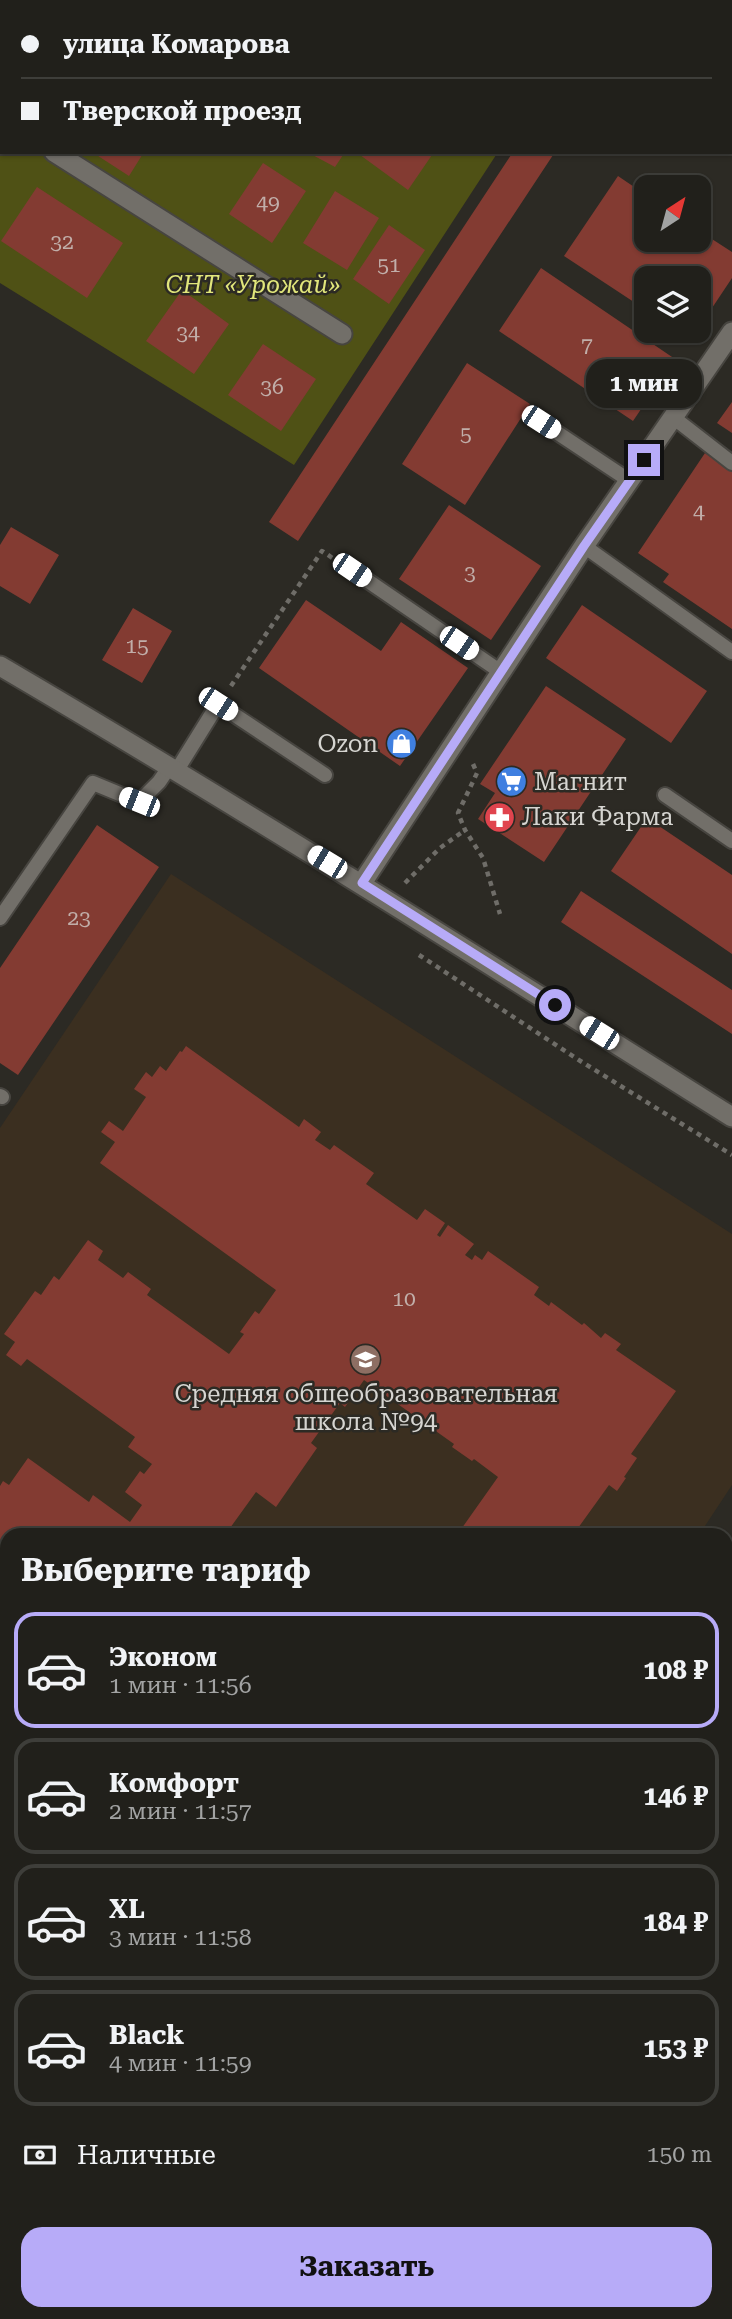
<!DOCTYPE html>
<html lang="ru">
<meta charset="utf-8">
<style>
body{margin:0;font-family:"Roboto Serif",serif;background:#292824;color:#f1f3f6;height:100vh;display:flex;flex-direction:column;font-size:26px;white-space:nowrap}
*{box-sizing:border-box;margin:0}
p{font-size:23px;color:#a2a3a3}
.icon{flex:none;width:38px;height:38px;fill:none;stroke:currentColor;stroke-width:2;stroke-linecap:round;stroke-linejoin:round}
.map{position:relative;flex:1;overflow:hidden}
.sheet{position:absolute;left:0px;top:1528px;width:733px;height:793px;display:flex;flex-direction:column;background:#21201b;border-radius:21px 21px 0 0;box-shadow:0 2px 5px #0004,0 0 0 2px #3e3e3a}
.sheet>*{flex:none}
.top-card{position:absolute;left:0px;top:0px;width:733px;height:154px;box-shadow:0 2px 5px #0004,0 0 0 2px #3e3e3a;display:grid;align-content:center;height:154px;padding:0 21px;background:#21201b}
.needle{width:46px;rotate:36deg}
.buttons{position:absolute;left:634px;top:175px;display:grid;gap:14px}
.buttons a{display:grid;place-items:center;width:77px;height:77px;border-radius:14px;background:#21201b;box-shadow:0 2px 5px #0004,0 0 0 2px #3e3e3a;font-size:35px}
.end{position:absolute;width:32px;height:32px;margin:-16px;border:9px solid #b7abf8;background:#111;box-shadow:0 0 0 4px #111}
.from{border-radius:50%}
.bubble{position:absolute;height:49px;border-radius:21px;background:#21201b;box-shadow:0 2px 5px #0004,0 0 0 2px #3e3e3a;font-size:23px;font-weight:700;line-height:49px;text-align:center}
.car{position:absolute;width:21px;height:42px;margin:-21px -10px;border-radius:9px;box-shadow:0 0 5px 2px #0007;background:linear-gradient(#fff 24%,#345 0 40%,#fff 0 76%,#345 0 86%,#fff 0)}
.top-card b{display:flex;align-items:center;gap:24px;height:66px;font-size:26px}
.top-card b+b{border-top:2px solid #3e3e3a}
.top-card i{width:18px;height:18px;background:#f1f3f6}
ul{padding:0;list-style:none}
li{display:flex;align-items:center;gap:21px;height:116px;margin:0 14px 10px;padding:0 7px;border:4px solid #3e3e3a;border-radius:21px}
li div{flex:1}
li b{display:block;font-size:26px}
li em{font-style:normal;font-weight:700}
li.selected{border-color:#b7abf8}
li>.icon{width:63px;height:63px;stroke-width:1.5}
h2{padding:0 21px;font-size:32px;line-height:84px}
.pay{display:flex;align-items:center;gap:18px;height:77px;padding:0 21px;font-size:26px}
.pay p{margin-inline-start:auto}
.primary-button{display:flex;gap:14px;margin-top:auto;padding:14px 21px}
.primary-button a{flex:1;height:80px;border-radius:21px;background:#b7abf8;color:#111;font-size:28px;font-weight:700;line-height:80px;text-align:center}
.map>svg:first-child{display:block}
.education{fill:#3b2f20}
.green{fill:#4f5115}
.building{fill:#833b32}
.lines{fill:none;stroke-linecap:round;stroke-linejoin:round}
.service-casing{stroke:#474540;stroke-width:18}
.minor-casing{stroke:#474540;stroke-width:23}
.tertiary-casing{stroke:#474540;stroke-width:23}
.path{stroke:#6f6d68;stroke-width:4.5;stroke-dasharray:5 5;stroke-linecap:butt}
.service{stroke:#726f69;stroke-width:14}
.minor{stroke:#726f69;stroke-width:19}
.tertiary{stroke:#726f69;stroke-width:19}
.route{stroke:#b7abf8;stroke-width:9}
.labels{text-anchor:middle;dominant-baseline:central;stroke-width:5;stroke-linejoin:round;paint-order:stroke}
.number-label{font-size:21px;fill:#c1aea9}
.park-label{font-size:24px;font-style:italic;fill:#e1e67b;stroke:#2c2a24}
.poi-label{font-size:24px;fill:#d6d5d1;stroke:#2c2a24;text-anchor:start}
</style>
<div class="map">
<svg width="732" height="2319" viewBox="0 0 732 2319">
<rect width="100%" height="100%" fill="#2c2a24"/>
<path class="education" d="M171 874 732 1234V1485L699 1535H7V2279L0 2236V1128Z
M13 2314H161L157 2319H14Z"/>
<path class="green" d="M0 0H596L2 2V152H498L294 465 0 283Z"/>
<path class="building" d="M92 152H144L129 176Z
M307 152H345L335 167Z
M356 152H434L408 190Z
M513 152H555L298 541 269 522Z
M263 163 306 191 272 243 229 214Z
M618 176 646 195V240H698V230L732 252V278L698 329V278H646V310L564 256Z
M37 187 123 243 87 298 1 241Z
M335 191 379 218 347 270 303 243Z
M389 225 425 250 389 304 353 279Z
M541 268 675 359 633 421 499 331Z
M182 290 229 324 194 374 146 341Z
M677 331H697L691 340Z
M263 344 316 379 281 431 228 395Z
M467 363 530 404 465 505 402 464Z
M732 402V433L717 423Z
M705 453 732 472V629L663 582 669 574 638 553Z
M449 505 541 566 491 640 399 579Z
M11 527 59 555 30 604 0 586V545Z
M306 600 381 651 401 622 468 668 400 766 259 668Z
M582 605 707 691 671 743 546 658Z
M133 608 172 631 142 683 102 660Z
M546 686 626 739 544 862 478 819 495 793 480 784Z
M647 818 732 875V954L611 871Z
M97 825 159 867 18 1075 0 1063V968Z
M581 891 732 990V1034L561 922Z
M186 1046 299 1127 304 1119 321 1132 315 1140 330 1150 334 1145 374 1173 366 1184 417 1220 425 1209 445 1223 437 1235 440 1237 448 1225 474 1244 465 1255 472 1260 475 1255 482 1260 488 1251 539 1287 534 1295 549 1306 551 1302 582 1325 584 1323 601 1338 605 1333 621 1344 616 1350 676 1391 631 1454 637 1458 624 1477 626 1478 617 1491 609 1485 573 1535H457L498 1477 474 1459 472 1461 452 1447 454 1444 364 1380 345 1407 340 1403 311 1443 317 1448 276 1507 256 1492 225 1535H7V1558L0 1553V1486L3 1481 9 1485 28 1458 89 1502 93 1495 130 1522 142 1505 125 1492 140 1471 144 1474 152 1464 128 1447 135 1437 27 1359 21 1366 6 1355 15 1342 4 1334 35 1291 41 1295 54 1276 59 1280 88 1240 103 1251 98 1260 123 1278 128 1272 151 1289 147 1295 229 1354 244 1334 240 1332 255 1311 259 1314 276 1290 100 1163 115 1142 101 1132 109 1121 123 1131 146 1097 134 1089 146 1072 152 1077 160 1066 166 1071 180 1051 182 1052Z
M732 1741V1761L726 1757V1749Z
M7 1745V1792L0 1793V1746Z
M726 1808 732 1812V1873L726 1868Z
M726 2265 732 2269V2319H712L704 2314H726Z
M293 2314H372L380 2319H289Z
M473 2314H515L511 2319H469Z"/>
<g class="lines">
<defs>
<path id="service" d="M674 418 732 463
M541 422 630 481
M584 546 732 652
M352 570 501 672
M177 770 218 704 325 775
M665 795 732 841
M0 918 93 783 139 802 159 782 170 766
M0 1096 2 1097
M392 2314 399 2319
M434 2319 438 2314"/>
<path id="minor" d="M331 0 334 2
M557 2 558 0
M0 118 2 119
M54 152 342 334
M362 883 584 546 732 332
M726 1642 732 1634
M221 2319 225 2314"/>
<path id="tertiary" d="M0 666C247 811 489 964 732 1117"/>
</defs>
<use href="#service" class="service-casing"/>
<use href="#minor" class="minor-casing"/>
<use href="#tertiary" class="tertiary-casing"/>
<path class="path" d="M231 686 322 551 334 559
M473 764 477 773 458 813 465 830 483 858 500 914
M405 883 440 848 465 830
M419 955 582 1062 732 1155"/>
<use href="#service" class="service"/>
<use href="#minor" class="minor"/>
<use href="#tertiary" class="tertiary"/>
</g>
<g class="lines">
<path class="route" d="M555 1005 362 883 584 546 644 460"/>
</g>
<defs>
<symbol id="shop-disc" viewBox="-11 -11 22 22"><circle r="9.5" fill="#3f7fe0" stroke="#2c2a24"/><path d="M-5-2.5h2.3a2.7 3.5 0 0 1 5.4 0H5L5.5 6h-11ZM-1.5-2.5h3a1.5 2.3 0 0 0-3 0Z" fill="#fff"/></symbol>
<symbol id="supermarket-disc" viewBox="-11 -11 22 22"><circle r="9.5" fill="#3f7fe0" stroke="#2c2a24"/><path d="M-6-5.5h2.5l.6 2H6L4.5 2H-2.5L-4.4-4H-6ZM-1.5 3.2a1.3 1.3 0 1 0 .1 0ZM3 3.2a1.3 1.3 0 1 0 .1 0Z" fill="#fff"/></symbol>
<symbol id="pharmacy-disc" viewBox="-11 -11 22 22"><circle r="9.5" fill="#e0444e" stroke="#2c2a24"/><path d="M-2-6h4v4h4v4h-4v4h-4v-4h-4v-4h4Z" fill="#fff"/></symbol>
<symbol id="school-disc" viewBox="-11 -11 22 22"><circle r="9.5" fill="#8d6e63" stroke="#2c2a24"/><path d="M0-5L7-2L0 1L-7-2ZM-4 1L0 2.5L4 1V4Q0 6-4 4Z" fill="#fff"/></symbol>
</defs>
<g fill-rule="evenodd">
<use href="#shop-disc" x="384" y="726" width="35" height="35"/>
<use href="#supermarket-disc" x="494" y="764" width="35" height="35"/>
<use href="#pharmacy-disc" x="482" y="800" width="35" height="35"/>
<use href="#school-disc" x="348" y="1342" width="35" height="35"/>
</g>
<g class="labels">
<g class="number-label">
<text x="268" y="203">49</text>
<text x="62" y="242">32</text>
<text x="389" y="265">51</text>
<text x="188" y="333">34</text>
<text x="587" y="345">7</text>
<text x="272" y="387">36</text>
<text x="466" y="434">5</text>
<text x="699" y="512">4</text>
<text x="470" y="573">3</text>
<text x="137" y="646">15</text>
<text x="79" y="918">23</text>
<text x="404" y="1299">10</text>
</g>
<g class="park-label">
<text x="253" y="285">СНТ «Урожай»</text>
</g>
<g class="poi-label">
<text x="378" y="744" text-anchor="end">Ozon</text>
<text x="534" y="782">Магнит</text>
<text x="522" y="817">Лаки Фарма</text>
<text x="366" y="1394" text-anchor="middle">Средняя общеобразовательная<tspan x="366" dy="28">школа №94</tspan></text>
</g>
</g>
</svg>
<div class="buttons">
<a><svg class="needle" viewBox="-14 -14 28 28"><path d="M0-13l5 13h-10z" fill="#e53935"/><path d="M0 13l5-13h-10z" fill="#a2a3a3"/></svg></a>
<a><svg class="icon" aria-label="layers" viewBox="0 0 24 24"><path d="M12 4l9 5-9 5-9-5zM3 14l9 5 9-5"/></svg></a>
</div>
<i class="end from" style="left:555px;top:1005px"></i>
<i class="end" style="left:644px;top:460px"></i>
<div class="bubble" style="left:586px;top:359px;width:116px">1 мин</div>
<i class="car" style="left:541px;top:422px;rotate:123deg"></i>
<i class="car" style="left:352px;top:570px;rotate:124deg"></i>
<i class="car" style="left:459px;top:643px;rotate:124deg"></i>
<i class="car" style="left:218px;top:704px;rotate:123deg"></i>
<i class="car" style="left:139px;top:802px;rotate:292deg"></i>
<i class="car" style="left:327px;top:862px;rotate:301deg"></i>
<i class="car" style="left:599px;top:1033px;rotate:302deg"></i>
<div class="top-card">
<b><i class="from"></i>улица Комарова</b>
<b><i></i>Тверской проезд</b>
</div>
<section class="sheet">
<h2>Выберите тариф</h2>
<ul>
<li class="selected"><svg class="icon" aria-label="car" viewBox="0 0 24 24"><path d="M5 17H2v-5l4-1 3-4h7l3 4 3 1v5h-3M9 17h6M6 11h13"/><circle cx="7" cy="17" r="2"/><circle cx="17" cy="17" r="2"/></svg><div><b>Эконом</b><p>1 мин · 11:56</p></div><em>108 ₽</em></li>
<li><svg class="icon" aria-label="car" viewBox="0 0 24 24"><path d="M5 17H2v-5l4-1 3-4h7l3 4 3 1v5h-3M9 17h6M6 11h13"/><circle cx="7" cy="17" r="2"/><circle cx="17" cy="17" r="2"/></svg><div><b>Комфорт</b><p>2 мин · 11:57</p></div><em>146 ₽</em></li>
<li><svg class="icon" aria-label="car" viewBox="0 0 24 24"><path d="M5 17H2v-5l4-1 3-4h7l3 4 3 1v5h-3M9 17h6M6 11h13"/><circle cx="7" cy="17" r="2"/><circle cx="17" cy="17" r="2"/></svg><div><b>XL</b><p>3 мин · 11:58</p></div><em>184 ₽</em></li>
<li><svg class="icon" aria-label="car" viewBox="0 0 24 24"><path d="M5 17H2v-5l4-1 3-4h7l3 4 3 1v5h-3M9 17h6M6 11h13"/><circle cx="7" cy="17" r="2"/><circle cx="17" cy="17" r="2"/></svg><div><b>Black</b><p>4 мин · 11:59</p></div><em>153 ₽</em></li>
</ul>
<div class="pay"><svg class="icon" aria-label="cash" viewBox="0 0 24 24"><path d="M3 7h18v10H3z"/><circle cx="12" cy="12" r="2"/></svg>Наличные<p>150 m</p></div>
<div class="primary-button"><a>Заказать</a></div>
</section>
</div>
